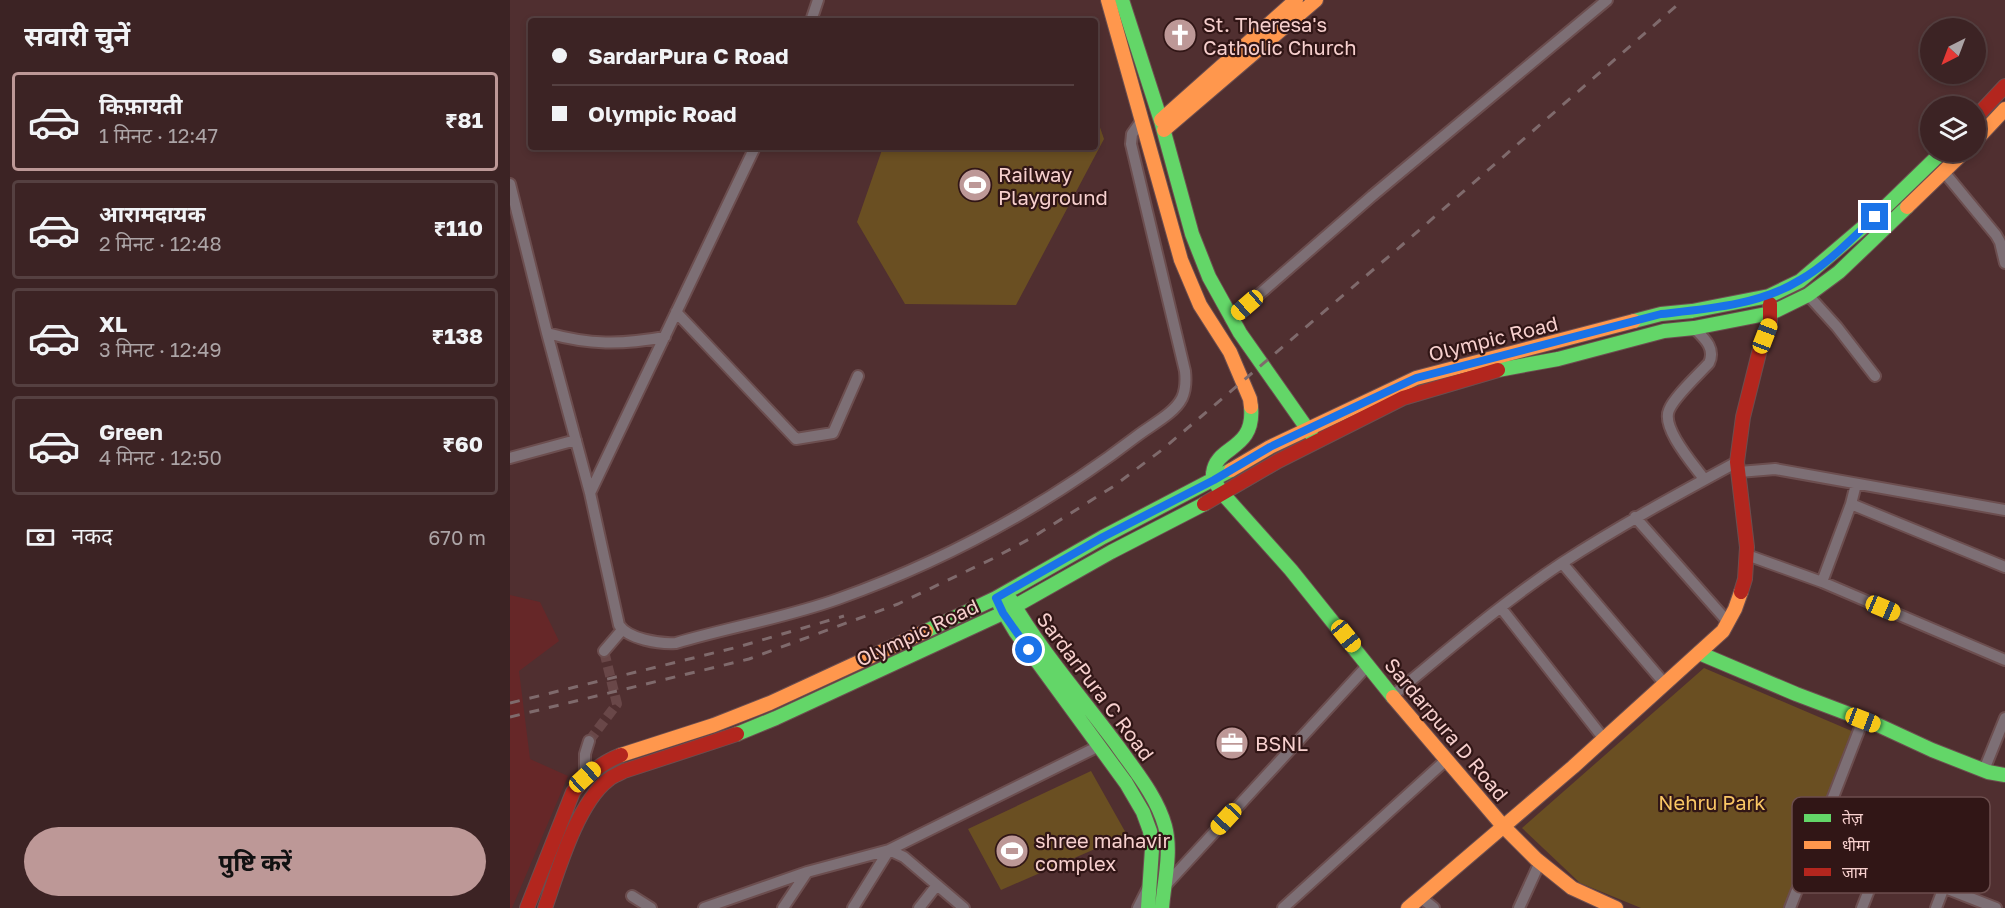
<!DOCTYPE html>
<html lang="hi">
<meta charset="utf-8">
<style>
body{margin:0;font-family:"Golos Text","Noto Sans Devanagari",sans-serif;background:#432b2c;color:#f1f3f6;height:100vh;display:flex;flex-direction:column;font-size:22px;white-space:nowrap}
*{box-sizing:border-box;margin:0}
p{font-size:20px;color:#aca4a6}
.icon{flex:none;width:33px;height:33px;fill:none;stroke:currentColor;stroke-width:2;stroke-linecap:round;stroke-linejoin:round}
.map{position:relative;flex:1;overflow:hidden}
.drawer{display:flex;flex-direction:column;background:#3c2324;width:510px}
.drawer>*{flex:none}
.banner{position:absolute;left:18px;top:18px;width:570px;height:132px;border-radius:6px;box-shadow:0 3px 9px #0003,0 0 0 2px #554041;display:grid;align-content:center;height:132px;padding:0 24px;background:#3c2324}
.needle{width:39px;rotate:222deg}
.tools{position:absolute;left:1410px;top:18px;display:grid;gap:12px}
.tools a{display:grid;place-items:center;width:66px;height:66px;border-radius:50%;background:#3c2324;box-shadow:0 3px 9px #0003,0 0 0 2px #554041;font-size:30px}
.end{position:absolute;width:27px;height:27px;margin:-14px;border:8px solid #1a73e8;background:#fff;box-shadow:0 0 0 3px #fff}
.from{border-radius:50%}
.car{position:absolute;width:18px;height:36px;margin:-18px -9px;border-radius:8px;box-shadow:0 0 4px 2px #0007;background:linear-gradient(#f5c518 24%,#345 0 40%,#f5c518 0 76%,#345 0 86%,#f5c518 0)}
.banner b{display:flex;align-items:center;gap:21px;height:57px;font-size:22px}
.banner b+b{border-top:2px solid #554041}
.banner i{width:15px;height:15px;background:#f1f3f6}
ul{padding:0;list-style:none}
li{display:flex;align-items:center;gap:18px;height:99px;margin:0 12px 9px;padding:0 12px;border:3px solid #554041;border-radius:6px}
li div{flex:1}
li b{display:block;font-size:22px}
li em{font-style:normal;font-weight:700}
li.current{border-color:#bd9897}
li>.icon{width:54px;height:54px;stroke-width:1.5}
h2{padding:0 24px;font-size:27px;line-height:72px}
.pay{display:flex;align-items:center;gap:15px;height:66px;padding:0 24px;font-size:22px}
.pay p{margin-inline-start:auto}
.action{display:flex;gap:12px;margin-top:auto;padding:12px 24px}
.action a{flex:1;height:69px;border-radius:36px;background:#bd9897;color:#111;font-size:24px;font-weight:700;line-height:69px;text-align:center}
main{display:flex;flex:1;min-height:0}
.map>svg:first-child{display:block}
.built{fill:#662728}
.green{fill:#6a4f22}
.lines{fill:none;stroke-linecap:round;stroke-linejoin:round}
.street-tunnel{stroke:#694748;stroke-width:10;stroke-dasharray:10 5;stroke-linecap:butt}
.street-casing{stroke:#6c4e4f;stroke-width:14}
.fast-casing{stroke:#6c4e4f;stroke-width:16}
.slow-casing{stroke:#6c4e4f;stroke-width:16}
.jam-casing{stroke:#6c4e4f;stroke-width:16}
.street{stroke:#7d6f75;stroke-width:10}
.fast{stroke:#63d668;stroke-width:14}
.slow{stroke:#ff974d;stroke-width:14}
.jam{stroke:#b3261e;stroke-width:14}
.rail{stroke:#7f6a6c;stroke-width:3;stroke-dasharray:10 10;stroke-linecap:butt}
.route{stroke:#1a73e8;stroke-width:8}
.labels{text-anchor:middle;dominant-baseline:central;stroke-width:4.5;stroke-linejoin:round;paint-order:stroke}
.poi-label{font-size:20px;fill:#f7d0ce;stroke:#311616;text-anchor:start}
.street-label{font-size:20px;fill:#f7d0ce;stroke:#311616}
.park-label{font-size:20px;fill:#f9c664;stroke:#311616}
.key{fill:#311616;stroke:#6c4e4d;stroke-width:1.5}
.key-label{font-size:16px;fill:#f7d0ce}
</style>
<main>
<section class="drawer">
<h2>सवारी चुनें</h2>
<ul>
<li class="current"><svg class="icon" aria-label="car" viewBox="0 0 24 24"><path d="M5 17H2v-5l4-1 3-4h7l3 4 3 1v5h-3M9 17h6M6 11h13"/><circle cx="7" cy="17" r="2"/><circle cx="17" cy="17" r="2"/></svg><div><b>किफ़ायती</b><p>1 मिनट · 12:47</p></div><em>₹81</em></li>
<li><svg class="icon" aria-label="car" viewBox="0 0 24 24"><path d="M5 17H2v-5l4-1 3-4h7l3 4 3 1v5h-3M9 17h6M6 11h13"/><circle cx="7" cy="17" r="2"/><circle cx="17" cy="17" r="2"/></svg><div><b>आरामदायक</b><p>2 मिनट · 12:48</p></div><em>₹110</em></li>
<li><svg class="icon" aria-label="car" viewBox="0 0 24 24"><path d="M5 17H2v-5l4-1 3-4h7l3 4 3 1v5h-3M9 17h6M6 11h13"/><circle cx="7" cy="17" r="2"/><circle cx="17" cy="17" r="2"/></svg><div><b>XL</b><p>3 मिनट · 12:49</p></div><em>₹138</em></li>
<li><svg class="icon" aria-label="car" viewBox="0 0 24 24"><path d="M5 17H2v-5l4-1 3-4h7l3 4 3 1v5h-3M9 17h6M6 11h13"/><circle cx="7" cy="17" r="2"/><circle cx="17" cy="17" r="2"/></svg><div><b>Green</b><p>4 मिनट · 12:50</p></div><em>₹60</em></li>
</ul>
<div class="pay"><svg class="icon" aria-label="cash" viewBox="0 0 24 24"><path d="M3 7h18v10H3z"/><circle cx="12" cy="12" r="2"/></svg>नकद<p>670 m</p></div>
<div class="action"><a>पुष्टि करें</a></div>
</section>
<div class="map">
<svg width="1495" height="908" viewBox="0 0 1495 908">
<rect width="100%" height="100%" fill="#502f30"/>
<path class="built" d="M0 595 30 602 49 641 9 671 20 759 58 776 2 908H0Z"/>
<path class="green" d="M585 113 594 139 506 305 395 304 347 222 373 147H585Z
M1194 668 1344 732 1274 908H1131L1070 883 1012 828Z
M581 771 617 835 491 890 458 829Z"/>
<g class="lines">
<path class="street-tunnel" d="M79 741 107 704 94 651"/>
<defs>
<path id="street" d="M301 21 308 0
M1434 172 1486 235 1490 242 1495 263
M0 184 37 333 80 493 109 625C118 639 149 644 166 643 220 627 275 618 328 599 435 561 537 505 627 436 641 425 664 414 672 398 676 389 676 380 675 371L621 144 622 134 632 120
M1298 295 1327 327 1365 376
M166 312 286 439 323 433 348 376
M721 319 862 196 1097 0
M1184 328C1194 338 1206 348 1199 363 1189 374 1164 397 1159 410 1151 428 1184 465 1194 479
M37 333C80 345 111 345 155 337
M0 458 66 440
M1229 472 1265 469 1495 510
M80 493 245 147
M1341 504 1495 567
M1125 517 1218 622
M1237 555 1312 582 1495 660
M1052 563 1155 684
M1312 582 1341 504 1346 484
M991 608 1094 739
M94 651 112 630
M882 696C938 650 993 602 1052 563 1109 526 1168 494 1227 462
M1474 770 1495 718
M75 777V754L79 741
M1308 838 1486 908
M379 850 589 746
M379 850 394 857 454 908
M654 887 858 665
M122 896 141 908
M910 897 924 908
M194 908 297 872
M273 908 297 872 379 850 343 908
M409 908 427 885
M628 908 637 890
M773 908 936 760
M1009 908 1030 862
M1280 908 1353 720
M1352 908 1370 862
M1426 908 1434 887"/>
<path id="fast" d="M612 0 651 121 682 234 699 277 730 333 801 434
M1124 321 1151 314 1182 311 1259 296 1290 281 1365 217 1432 152
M988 370 1048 359 1154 331 1184 328 1261 313 1298 295 1329 272 1397 207
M741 407C745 451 706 445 703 473 702 480 709 488 713 494L781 570 883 697
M501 600C532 653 573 699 609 748 626 772 647 797 655 826 662 852 654 882 652 908
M490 606 505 631 616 783 633 812 640 831 642 849 638 908
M416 631 486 598 593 537 721 470
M1189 653 1286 694 1368 725 1422 750 1478 772 1495 775
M227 734 266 718 493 613 601 552 694 504"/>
<path id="slow" d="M598 0 671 260 690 305 720 352 740 399 741 407
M651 120 786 0
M654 130 806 0
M1466 140 1495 109
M1397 207 1454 152
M721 470 760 447 906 378 1124 321
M883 697 993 826 1026 859 1062 888 1106 908
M111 755 204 725 260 703 416 631
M898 908 1063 767 1213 631 1225 609 1231 592"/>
<path id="jam" d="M1466 117 1495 86
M694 504 768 461 893 398 988 370
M1231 592 1235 579 1237 547 1227 462 1233 417 1250 349 1260 323V304
M17 908 63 792C76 775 91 763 111 755
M35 908C48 871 67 804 98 780 102 776 109 774 114 771L227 734"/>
</defs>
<use href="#street" class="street-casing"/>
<use href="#fast" class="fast-casing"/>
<use href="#slow" class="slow-casing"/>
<use href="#jam" class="jam-casing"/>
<use href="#street" class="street"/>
<use href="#fast" class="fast"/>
<use href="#slow" class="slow"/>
<use href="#jam" class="jam"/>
<path class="rail" d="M0 703 228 647 334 616
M0 717 239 659 388 604 482 559 523 537 604 486 653 449 891 246 1173 0"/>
</g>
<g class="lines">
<path class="route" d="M519 650 493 613 486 598 593 537 704 480 760 447 906 378 1151 314C1197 309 1250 305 1290 280 1318 264 1341 239 1365 217"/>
</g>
<defs>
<symbol id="church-disc" viewBox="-11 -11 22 22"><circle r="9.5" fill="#bd9897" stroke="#311616"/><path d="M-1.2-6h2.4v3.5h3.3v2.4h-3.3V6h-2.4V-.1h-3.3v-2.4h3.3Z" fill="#fff"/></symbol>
<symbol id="stadium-disc" viewBox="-11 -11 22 22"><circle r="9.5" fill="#bd9897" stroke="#311616"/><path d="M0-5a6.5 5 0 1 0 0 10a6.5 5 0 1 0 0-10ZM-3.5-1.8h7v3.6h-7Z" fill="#fff"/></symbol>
<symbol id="office-disc" viewBox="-11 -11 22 22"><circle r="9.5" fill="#bd9897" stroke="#311616"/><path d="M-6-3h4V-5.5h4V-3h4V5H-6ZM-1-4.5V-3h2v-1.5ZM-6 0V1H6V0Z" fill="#fff"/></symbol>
</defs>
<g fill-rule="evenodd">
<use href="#church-disc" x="651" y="16" width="38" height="38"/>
<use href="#stadium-disc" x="446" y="166" width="38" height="38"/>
<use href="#office-disc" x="703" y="724" width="38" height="38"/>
<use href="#stadium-disc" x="483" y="832" width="38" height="38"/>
</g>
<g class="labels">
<g class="poi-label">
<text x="693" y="24">St. Theresa's<tspan x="693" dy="23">Catholic Church</tspan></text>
<text x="488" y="174">Railway<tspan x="488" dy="23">Playground</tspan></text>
<text x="745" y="743">BSNL</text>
<text x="525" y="840">shree mahavir<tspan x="525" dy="23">complex</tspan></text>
</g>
<g class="street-label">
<text transform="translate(983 338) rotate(-14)">Olympic Road</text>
<text transform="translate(407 632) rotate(-25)">Olympic Road</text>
<text transform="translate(586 686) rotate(53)">SardarPura C Road</text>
<text transform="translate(937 729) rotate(50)">Sardarpura D Road</text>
</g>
<g class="park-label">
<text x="1202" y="802">Nehru Park</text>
</g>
</g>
<rect x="1282" y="797" width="198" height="96" rx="9" class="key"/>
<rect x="1294" y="814" width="27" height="8" fill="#63d668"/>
<rect x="1294" y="841" width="27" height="8" fill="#ff974d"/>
<rect x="1294" y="868" width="27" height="8" fill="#b3261e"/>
<g class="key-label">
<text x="1332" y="824">तेज़</text>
<text x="1332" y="851">धीमा</text>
<text x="1332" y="878">जाम</text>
</g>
</svg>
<div class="tools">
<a><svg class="needle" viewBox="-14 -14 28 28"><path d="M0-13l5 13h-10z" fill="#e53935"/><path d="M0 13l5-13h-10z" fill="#aca4a6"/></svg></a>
<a><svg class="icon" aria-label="layers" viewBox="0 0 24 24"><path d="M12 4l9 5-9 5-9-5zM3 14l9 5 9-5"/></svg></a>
</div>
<i class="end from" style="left:519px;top:650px"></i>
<i class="end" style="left:1365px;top:217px"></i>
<i class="car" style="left:737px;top:305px;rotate:229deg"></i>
<i class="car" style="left:1255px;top:336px;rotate:21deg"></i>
<i class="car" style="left:1373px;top:608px;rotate:113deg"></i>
<i class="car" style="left:836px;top:636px;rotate:141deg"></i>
<i class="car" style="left:1353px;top:720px;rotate:111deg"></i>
<i class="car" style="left:75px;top:777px;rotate:48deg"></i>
<i class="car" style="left:716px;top:819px;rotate:223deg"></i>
<div class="banner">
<b><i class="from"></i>SardarPura C Road</b>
<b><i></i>Olympic Road</b>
</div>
</div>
</main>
